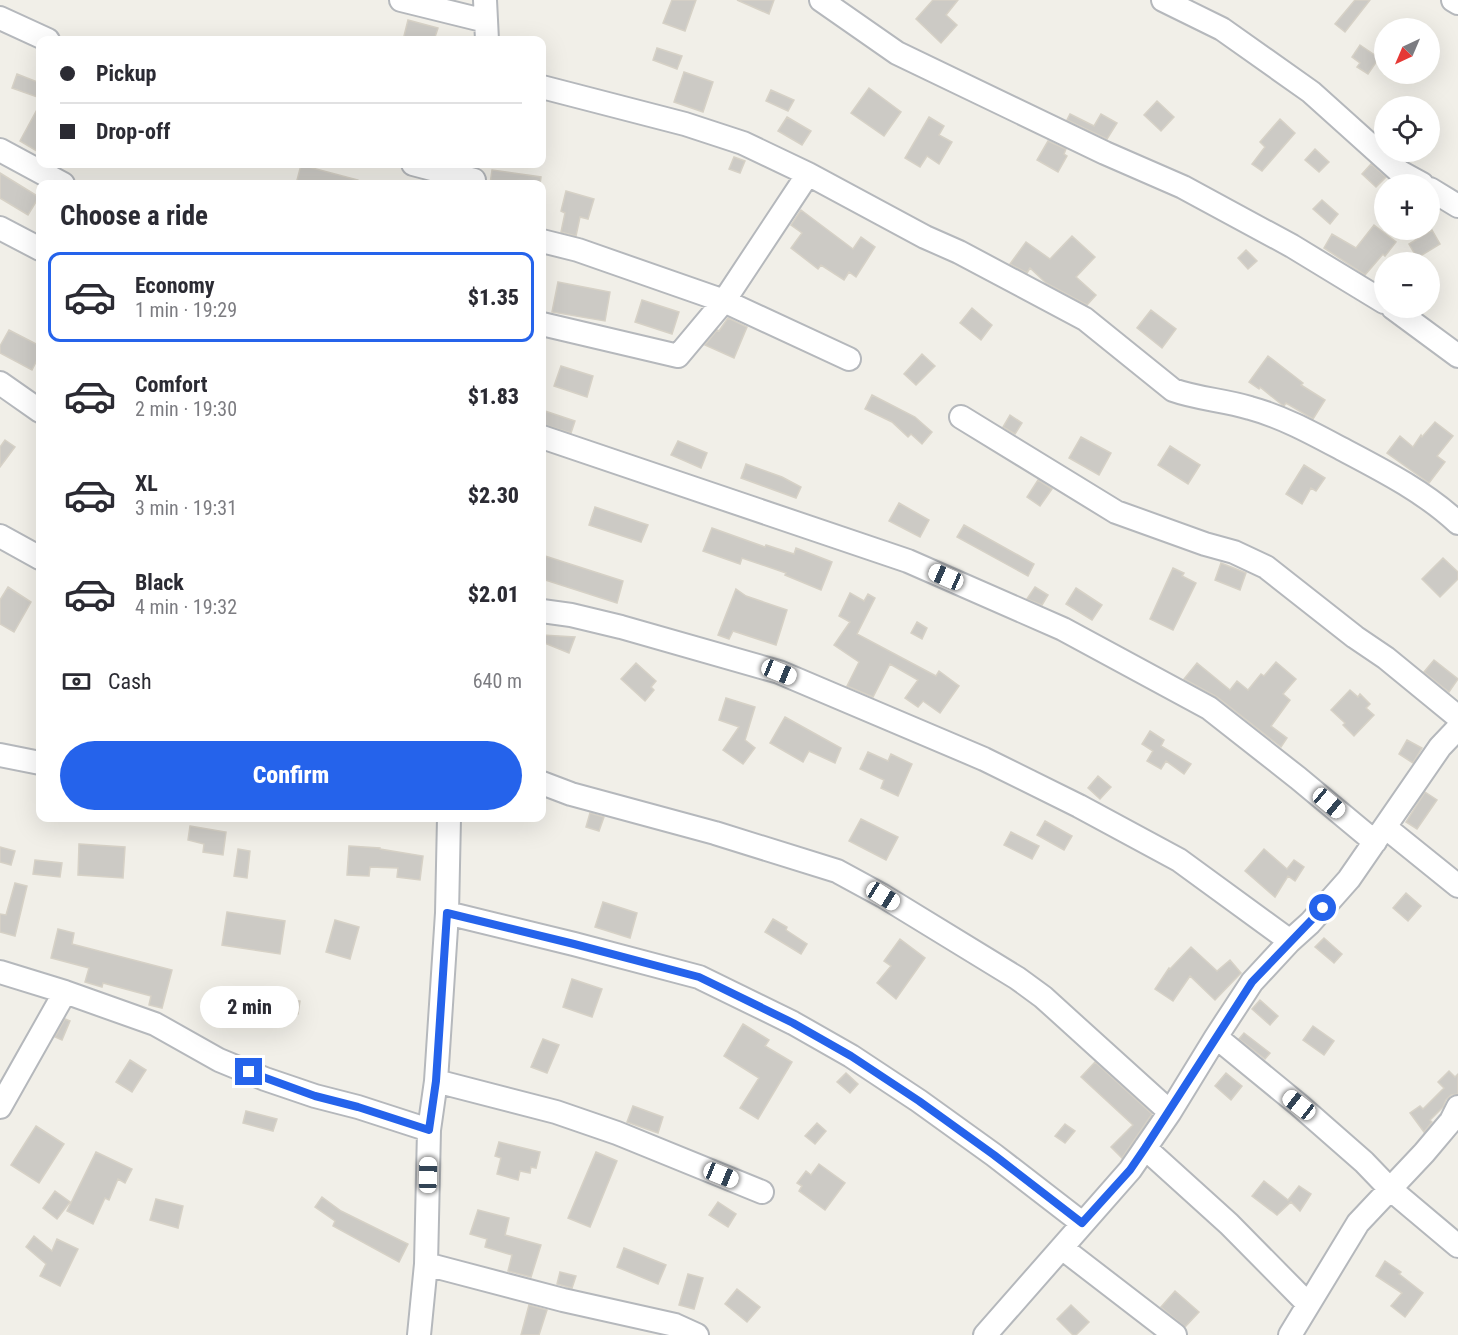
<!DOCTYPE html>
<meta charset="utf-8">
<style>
body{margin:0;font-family:"Roboto Condensed",sans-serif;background:#f2f2f3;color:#2b2b33;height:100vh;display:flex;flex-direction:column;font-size:22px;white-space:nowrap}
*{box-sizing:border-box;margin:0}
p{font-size:20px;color:#7c7c81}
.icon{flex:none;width:33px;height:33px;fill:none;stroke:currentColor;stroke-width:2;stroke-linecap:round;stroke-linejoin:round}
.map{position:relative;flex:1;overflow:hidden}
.side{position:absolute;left:36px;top:180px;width:510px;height:642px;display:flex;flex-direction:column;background:#fff;border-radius:12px;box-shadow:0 6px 24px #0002}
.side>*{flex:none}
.top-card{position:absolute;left:36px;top:36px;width:510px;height:132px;border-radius:12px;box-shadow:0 6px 24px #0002;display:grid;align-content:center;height:132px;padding:0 24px;background:#fff}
.needle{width:39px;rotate:224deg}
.buttons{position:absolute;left:1374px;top:18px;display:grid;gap:12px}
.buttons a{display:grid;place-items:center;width:66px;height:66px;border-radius:50%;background:#fff;box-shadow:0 6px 24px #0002;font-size:30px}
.end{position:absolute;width:27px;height:27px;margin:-14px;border:8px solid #2563eb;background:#fff;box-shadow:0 0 0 3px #fff}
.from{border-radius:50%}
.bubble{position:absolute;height:42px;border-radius:21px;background:#fff;box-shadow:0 6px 24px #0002;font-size:20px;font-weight:800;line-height:42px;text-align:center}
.car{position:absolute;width:18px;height:36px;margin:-18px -9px;border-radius:8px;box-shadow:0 0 4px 2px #0007;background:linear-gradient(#fff 24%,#345 0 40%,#fff 0 76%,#345 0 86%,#fff 0)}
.top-card b{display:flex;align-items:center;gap:21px;height:57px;font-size:22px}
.top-card b+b{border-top:2px solid #e1e1e2}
.top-card i{width:15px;height:15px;background:#2b2b33}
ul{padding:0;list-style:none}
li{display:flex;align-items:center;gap:18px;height:90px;margin:0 12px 9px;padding:0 12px;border:3px solid transparent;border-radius:12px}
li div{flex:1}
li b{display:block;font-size:22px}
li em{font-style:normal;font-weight:800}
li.on{border-color:#2563eb}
li>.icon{width:54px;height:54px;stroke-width:1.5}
h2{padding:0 24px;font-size:27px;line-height:72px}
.pay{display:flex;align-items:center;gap:15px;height:66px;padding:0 24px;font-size:22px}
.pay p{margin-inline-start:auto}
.action{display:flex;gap:12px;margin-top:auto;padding:12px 24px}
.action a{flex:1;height:69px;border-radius:36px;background:#2563eb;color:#fff;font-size:24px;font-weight:800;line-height:69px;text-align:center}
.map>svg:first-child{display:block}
.building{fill:#cccac5;stroke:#d6d1c6;stroke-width:1.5}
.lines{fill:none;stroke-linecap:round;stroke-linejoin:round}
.minor-casing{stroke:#b5b8bc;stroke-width:26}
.minor{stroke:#fff;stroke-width:22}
.route{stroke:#2563eb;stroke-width:8}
</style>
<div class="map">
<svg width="1458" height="1335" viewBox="0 0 1458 1335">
<rect width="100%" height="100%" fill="#f1efe8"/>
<path class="building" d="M672 0H696L685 31 663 23Z
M737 0H774L769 14Z
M933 0H958L946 15 957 25 941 43 916 19Z
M1355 0H1370L1345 32 1335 24Z
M408 20 438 28 434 40H403Z
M1360 45 1379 58 1368 74 1357 67 1360 63 1352 57Z
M657 48 682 56 677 69 653 60Z
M684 72 713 82 703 112 674 102Z
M17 74 40 83V98L12 88Z
M869 88 901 112 884 136 851 113Z
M771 90 794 100 788 111 766 101Z
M1157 101 1174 117 1161 131 1144 115Z
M40 104V153L20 141Z
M1070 114 1094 126 1101 114 1117 123 1107 139 1067 120Z
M787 117 811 131 802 145 778 131Z
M929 117 944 126 939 135 952 142 939 164 927 156 920 167 905 158Z
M1280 119 1295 133 1262 171 1252 164 1265 147 1260 142Z
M1048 141 1066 149 1064 154 1067 156 1058 172 1037 160Z
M1315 149 1329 162 1319 172 1305 160Z
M734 157 745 161 740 173 729 169Z
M1371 164 1386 177 1376 187 1362 174Z
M301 165 358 180V184H296Z
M492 170 541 177 540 184H490Z
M0 173 39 197 28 215 0 198Z
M566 191 594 199 588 219 580 217 576 236 561 232 565 213 561 211Z
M1322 200 1338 214 1330 224 1313 209Z
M801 210 853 249 861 237 875 247 856 277 849 272 844 280 821 265 818 269 791 248 802 233 791 225Z
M1374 225 1396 242 1385 256 1383 254 1365 275 1324 248 1332 234 1356 248Z
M1432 230 1440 244 1417 258 1409 244Z
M1072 236 1095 257 1076 277 1096 295 1087 305 1046 283 1030 268 1027 273 1010 264 1026 242 1050 259Z
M1246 250 1257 261 1248 269 1238 258Z
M558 282 610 292 605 321 552 312Z
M642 300 679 312 672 334 635 322Z
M972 308 992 325 981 340 960 323Z
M1151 310 1176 329 1162 348 1137 328Z
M728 318 747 327 734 358 705 345 717 330 719 331Z
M9 330 40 346V354L32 370 0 353V346Z
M922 354 935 366 916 385 904 374Z
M1268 356 1303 383 1301 385 1325 400 1313 419 1286 403 1284 406 1281 404 1260 387 1259 389 1249 382Z
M561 366 593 376 587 397 554 386Z
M872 395 915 417 932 432 922 444 911 434 908 437 892 422 865 409Z
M542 410 575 421 571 433 542 424Z
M1010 415 1022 423 1015 434 1003 427Z
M1435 422 1453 436 1437 456 1445 462 1429 483 1387 453 1400 436 1413 447 1421 435 1422 437Z
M1081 437 1111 453 1099 475 1069 458Z
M5 440 15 447 0 467V447Z
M678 441 707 453 701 468 671 455Z
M1170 446 1200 465 1188 484 1158 465Z
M746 464 782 477 801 487 796 498 741 478Z
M1304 465 1325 478 1316 491 1311 488 1302 504 1286 494Z
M1038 480 1052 489 1040 506 1027 497Z
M899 503 929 520 920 537 889 521Z
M595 507 648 525 641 542 589 525Z
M964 525 1034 564 1028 576 957 537Z
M712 528 765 547 766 545 794 554 796 548 832 562 821 590 785 575 786 573 742 558 740 564 703 551Z
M542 555 623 581 617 603 542 579Z
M1443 558 1458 572V579L1440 597 1422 579Z
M1221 563 1246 573 1240 590 1215 580Z
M1173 568 1184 573 1182 576 1196 583 1173 630 1150 619Z
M8 587 31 602 14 632 0 624V600Z
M1035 587 1048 595 1042 605 1027 599Z
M1076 588 1102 605 1092 620 1066 604Z
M736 589 746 596 787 610 776 645 733 631 729 639 718 635Z
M850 593 864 601 868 594 875 598 857 634 936 676 939 671 959 686 940 713 923 701 918 707 905 698 918 680 890 664 873 697 847 686 859 662 834 645 850 622 839 616Z
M917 622 927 628 922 639 911 633Z
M542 635 575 637 569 653 542 642Z
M1434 660 1458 679 1449 692 1424 672Z
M1276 662 1296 679 1283 694 1290 700 1271 726 1287 738 1281 747 1217 697 1184 679 1197 663 1230 690 1237 681 1248 690 1261 674 1264 676Z
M636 663 656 681 651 687 654 690 645 701 621 679Z
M1350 690 1358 697 1360 694 1370 704 1366 708 1374 715 1354 736 1343 725 1345 723 1331 710Z
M726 698 755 707 745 740 755 748 743 764 723 750 739 727 719 720Z
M785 717 841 748 835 763 809 751 803 762 770 743Z
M1150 731 1164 740 1161 746 1191 764 1184 774 1166 761 1161 769 1147 761 1153 751 1142 744Z
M1407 740 1422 748 1413 763 1399 754Z
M868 752 888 761 891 754 912 764 898 796 881 788 884 780 860 769Z
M1098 776 1111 787 1100 799 1088 788Z
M1425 792 1437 800 1417 829 1406 822Z
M590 813 604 817 599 831 586 827Z
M861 819 898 837 886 860 849 841Z
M1045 821 1072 836 1064 850 1037 835Z
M190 826 226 832 223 855 203 852 204 844 188 840Z
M1011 832 1039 846 1032 859 1004 845Z
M79 844 125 847 123 878 78 875Z
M349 846 380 848V849L423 856 420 880 397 877 398 868 370 867 369 876 347 875Z
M0 847 15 851 11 865 0 862Z
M238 849 250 851 247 878 234 876Z
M1264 849 1287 869 1294 860 1304 867 1295 881 1288 876 1275 897 1245 871Z
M35 860 62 863 60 877 33 874Z
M15 883 27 886 15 936 0 932V914L6 915Z
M1406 893 1421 906 1408 921 1393 908Z
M603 902 637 913 630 938 595 927Z
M227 912 285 921 280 954 222 945Z
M773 919 787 927 786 930 807 944 801 954 765 932Z
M335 920 359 927 350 959 326 952Z
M58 929 74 933 72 944 172 970 162 1008 149 1005 151 996 103 983 102 987 85 982 89 968 51 958Z
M1324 938 1342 954 1334 963 1315 947Z
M900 939 925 958 896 999 877 983 891 966 884 961Z
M1191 947 1217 971 1230 960 1241 973 1215 1000 1190 976 1173 1001 1155 989 1169 968 1170 969Z
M572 979 602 989 592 1017 563 1007Z
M281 998 300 1001 298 1014 279 1011Z
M1260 1000 1278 1016 1270 1025 1252 1009Z
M65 1019 70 1021 62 1040 55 1037Z
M743 1024 769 1040 765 1046 792 1062 758 1119 740 1108 759 1078 724 1056Z
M1313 1026 1334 1041 1324 1055 1303 1040Z
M1244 1033 1270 1053 1265 1059 1239 1039Z
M543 1039 559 1045 547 1073 531 1067Z
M130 1060 146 1070 132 1092 116 1082Z
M1095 1062 1152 1114 1122 1158 1111 1147 1133 1125 1081 1077Z
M1449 1071 1455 1077 1458 1074V1094L1451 1095 1446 1100 1443 1107 1430 1120 1432 1122 1424 1132 1410 1113 1420 1106 1423 1109 1444 1088 1438 1082Z
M846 1073 858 1084 850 1093 837 1082Z
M1226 1073 1242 1086 1231 1100 1215 1086Z
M633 1106 663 1117 658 1133 627 1122Z
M246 1111 277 1119 273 1131 243 1123Z
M817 1123 826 1131 815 1144 805 1136Z
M1065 1124 1075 1131 1065 1143 1055 1136Z
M36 1126 64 1144 39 1183 11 1165Z
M499 1142 540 1152 536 1168 531 1167 530 1173 520 1171 518 1180 497 1174 501 1158 495 1156Z
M96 1152 132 1169 125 1183 118 1179 109 1200 105 1198 93 1224 67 1211Z
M596 1152 617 1161 590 1227 568 1218Z
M819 1164 845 1183 825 1210 799 1191 802 1186 797 1183 806 1171 811 1175Z
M1264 1181 1288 1200 1299 1186 1311 1194 1300 1211 1291 1202 1277 1215 1252 1196Z
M55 1191 70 1202 57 1219 43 1208Z
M322 1197 341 1211 408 1244 399 1262 333 1226 335 1221 315 1207Z
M156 1199 183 1206 178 1228 150 1220Z
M718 1202 736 1214 728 1227 709 1215Z
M478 1210 509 1218 505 1235 541 1245 531 1277 508 1271 512 1255 485 1247 487 1239 470 1234Z
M34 1236 52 1251 57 1239 78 1249 60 1286 40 1276 46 1264 26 1247Z
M624 1248 666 1265 658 1284 617 1267Z
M1385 1261 1401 1272 1399 1274 1423 1293 1405 1317 1391 1306 1402 1293 1376 1276Z
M560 1272 576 1276 572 1288 557 1284Z
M688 1274 703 1278 694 1309 679 1305Z
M737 1289 760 1307 747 1322 725 1304Z
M1175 1291 1199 1312 1185 1327 1161 1307Z
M529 1305 547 1310 539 1335H521Z
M1071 1305 1089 1322 1076 1335H1073L1057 1319Z"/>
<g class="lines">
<defs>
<path id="minor" d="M401 0 486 21
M485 0 487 40
M821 0 897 53 1105 153 1183 187 1292 246 1384 302
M1163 0 1222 29 1311 92 1400 172 1422 184
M1453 0 1458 3
M0 18 48 40
M542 87 685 124 743 143 808 174 925 237 959 252 1085 319 1173 390C1198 399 1224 400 1250 408 1283 417 1312 433 1342 449 1382 470 1425 492 1458 523
M0 150 63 184
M413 164 474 180
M1430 189 1458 206
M0 228 40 249
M542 241 578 250 724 301 849 359
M1393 308 1458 356
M542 324 678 356 724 301 808 174
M0 383 40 411
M961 417 1116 512 1205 544 1234 552 1266 567 1355 637 1386 658 1458 717
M542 437 908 561 1063 629 1209 708 1298 778 1375 842
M0 536 40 558
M542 611 571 615 621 627 779 672 984 759 1079 806 1179 860 1290 941
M0 755 40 763
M542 783 571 794 715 833 837 871 883 896 1017 978 1043 997 1170 1112
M1385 827 1458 886
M447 913 574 944 699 977 793 1023 851 1056 919 1101 994 1155 1082 1223
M0 972 65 992 155 1024 219 1060 265 1079 315 1096 358 1107 429 1130
M1216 1037 1299 1105 1364 1162 1389 1188 1458 1246
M436 1081 556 1112 617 1133 762 1192
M0 1107 65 992
M1145 1148 1229 1224 1308 1304
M1062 1248 1175 1335
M426 1264 563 1300 675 1325 697 1335
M419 1335 426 1264 429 1130 436 1081 447 913 449 818
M985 1335 1130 1170 1170 1112 1216 1037 1252 982 1290 941 1310 923 1349 879 1440 747 1458 728
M1290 1335 1358 1223 1424 1153 1451 1121 1458 1107"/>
</defs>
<use href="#minor" class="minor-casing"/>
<use href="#minor" class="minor"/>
</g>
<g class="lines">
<path class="route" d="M249 1072 315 1096 358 1107 429 1130 436 1081 447 913 574 944 699 977 793 1023 851 1056 919 1101 994 1155 1082 1223 1130 1170 1145 1148 1252 982 1323 908"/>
</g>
</svg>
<div class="buttons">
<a><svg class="needle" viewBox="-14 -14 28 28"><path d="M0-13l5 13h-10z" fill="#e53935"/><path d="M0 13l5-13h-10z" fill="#7c7c81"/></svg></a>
<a><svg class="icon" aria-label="locate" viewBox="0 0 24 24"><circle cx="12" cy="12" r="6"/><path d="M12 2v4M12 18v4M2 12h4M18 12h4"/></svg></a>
<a>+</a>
<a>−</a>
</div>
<i class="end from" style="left:1323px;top:908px"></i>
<i class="end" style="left:249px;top:1072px"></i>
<div class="bubble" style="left:200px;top:986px;width:99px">2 min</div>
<i class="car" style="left:946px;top:577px;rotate:294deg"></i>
<i class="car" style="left:779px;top:672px;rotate:112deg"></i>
<i class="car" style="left:1329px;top:803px;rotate:130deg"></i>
<i class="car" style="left:883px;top:896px;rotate:122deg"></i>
<i class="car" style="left:1299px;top:1105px;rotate:308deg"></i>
<i class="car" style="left:428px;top:1175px;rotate:1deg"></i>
<i class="car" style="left:721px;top:1175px;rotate:112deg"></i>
<div class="top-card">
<b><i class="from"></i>Pickup</b>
<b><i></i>Drop-off</b>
</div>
<section class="side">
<h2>Choose a ride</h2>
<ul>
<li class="on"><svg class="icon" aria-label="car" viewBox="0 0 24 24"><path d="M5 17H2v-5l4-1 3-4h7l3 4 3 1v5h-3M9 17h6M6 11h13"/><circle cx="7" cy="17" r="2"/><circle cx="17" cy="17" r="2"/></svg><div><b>Economy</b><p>1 min · 19:29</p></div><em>$1.35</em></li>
<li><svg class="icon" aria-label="car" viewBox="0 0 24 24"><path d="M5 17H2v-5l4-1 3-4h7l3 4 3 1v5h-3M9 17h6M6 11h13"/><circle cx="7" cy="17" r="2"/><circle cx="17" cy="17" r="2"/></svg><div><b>Comfort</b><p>2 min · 19:30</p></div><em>$1.83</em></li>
<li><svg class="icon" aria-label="car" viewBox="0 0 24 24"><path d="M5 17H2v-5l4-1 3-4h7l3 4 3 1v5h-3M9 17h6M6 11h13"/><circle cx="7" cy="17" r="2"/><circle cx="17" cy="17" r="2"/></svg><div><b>XL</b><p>3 min · 19:31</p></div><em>$2.30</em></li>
<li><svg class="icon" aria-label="car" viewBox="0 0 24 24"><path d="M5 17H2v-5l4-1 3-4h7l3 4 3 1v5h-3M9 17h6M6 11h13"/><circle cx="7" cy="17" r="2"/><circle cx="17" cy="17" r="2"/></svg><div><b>Black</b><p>4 min · 19:32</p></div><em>$2.01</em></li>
</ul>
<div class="pay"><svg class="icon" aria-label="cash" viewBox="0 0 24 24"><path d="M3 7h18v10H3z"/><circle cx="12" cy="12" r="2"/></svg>Cash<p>640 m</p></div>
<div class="action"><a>Confirm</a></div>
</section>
</div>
